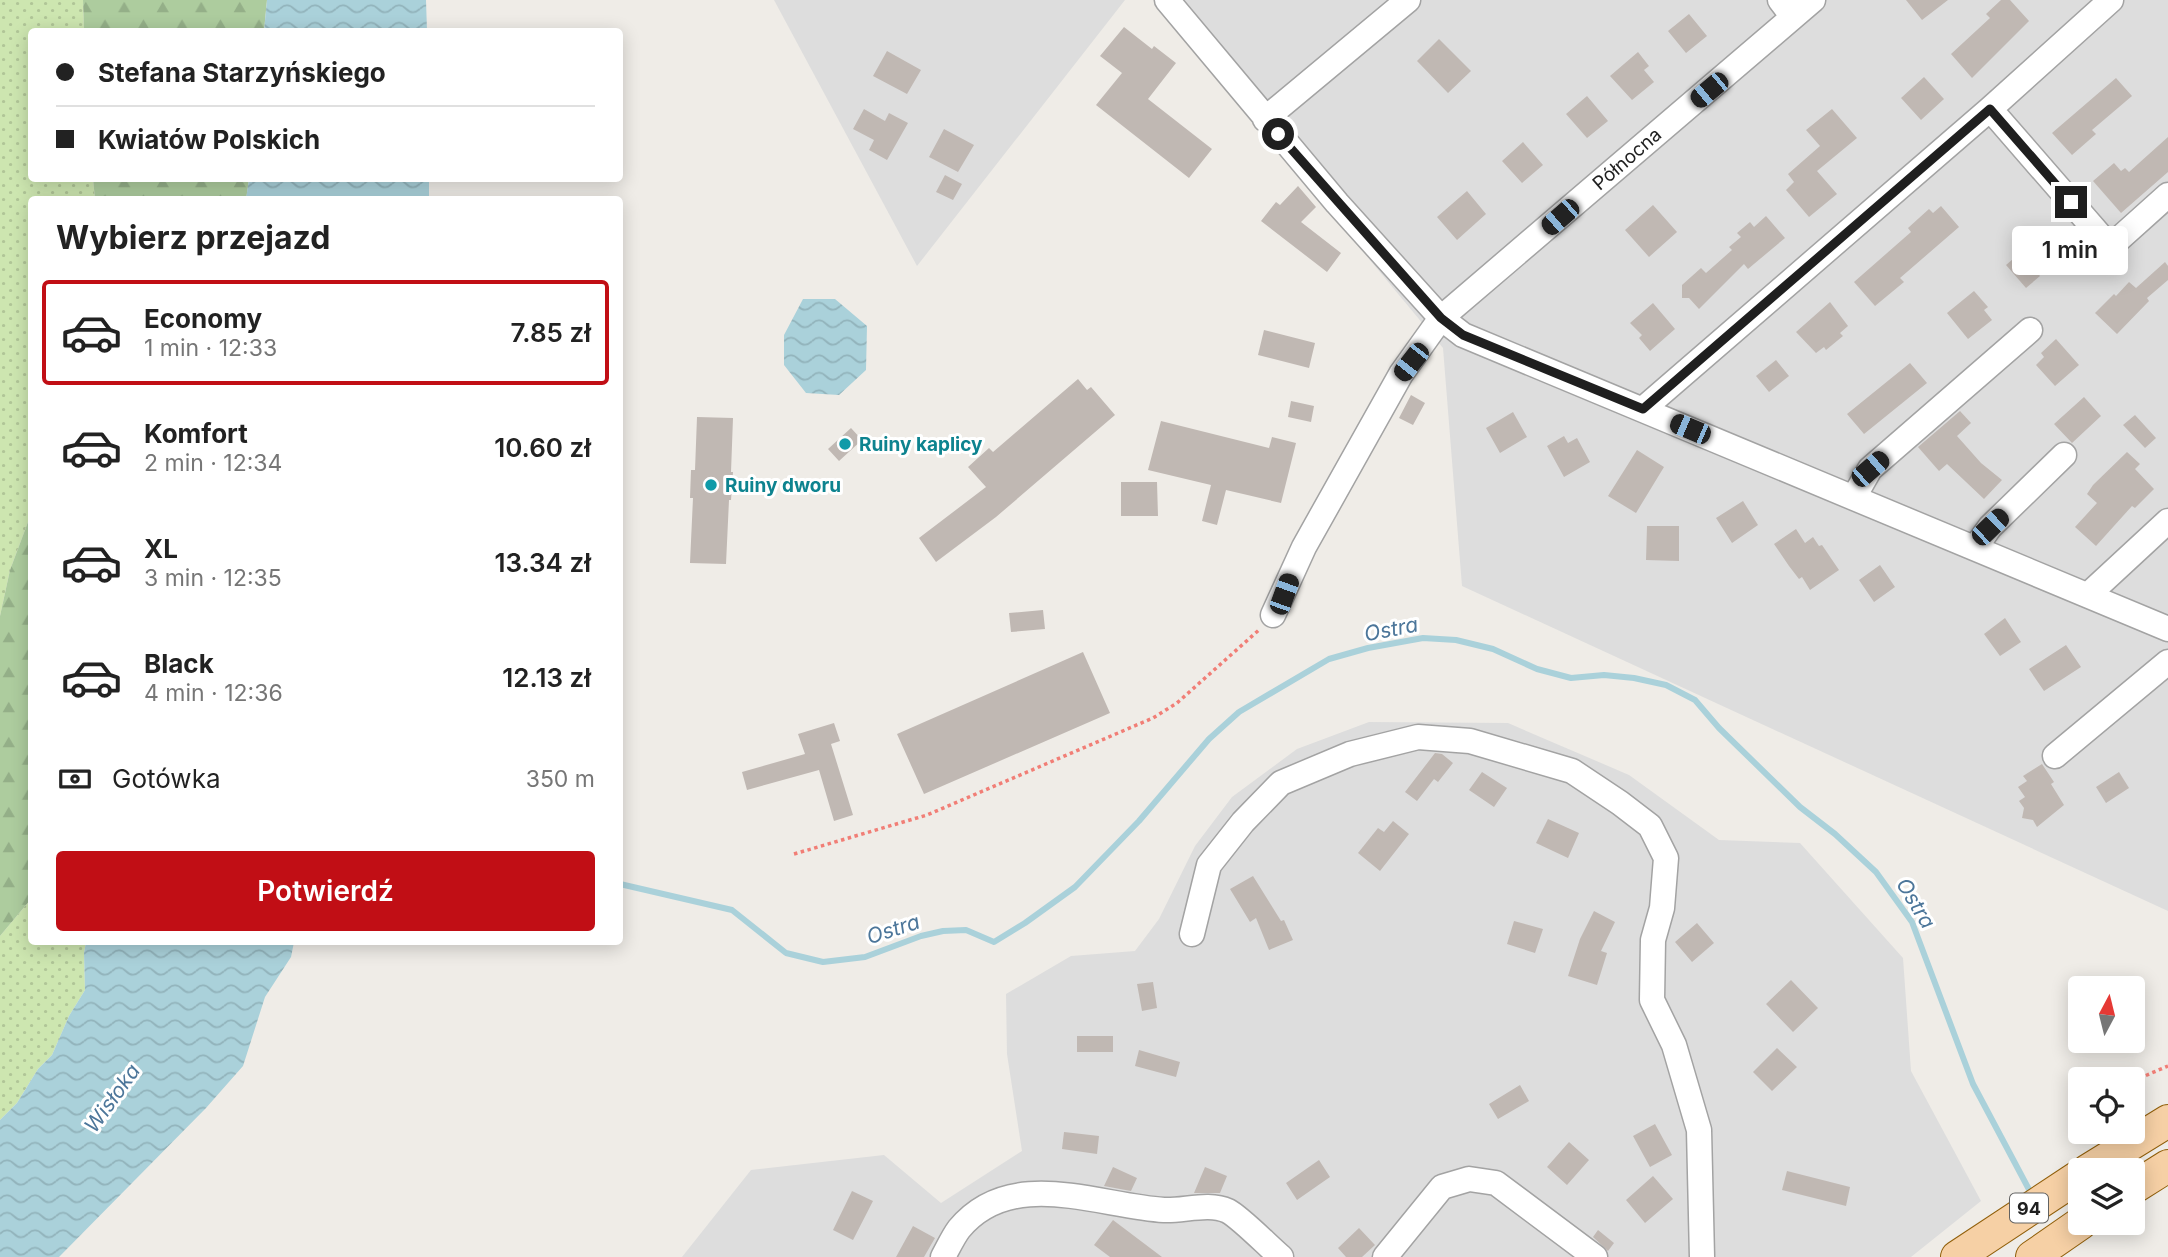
<!DOCTYPE html>
<html lang="pl">
<meta charset="utf-8">
<style>
body{margin:0;font-family:Inter,sans-serif;background:#f6f6f6;color:#222;height:100vh;display:flex;flex-direction:column;font-size:26px;white-space:nowrap}
*{box-sizing:border-box;margin:0}
p{font-size:23px;color:#767676}
.icon{flex:none;width:38px;height:38px;fill:none;stroke:currentColor;stroke-width:2;stroke-linecap:round;stroke-linejoin:round}
.map{position:relative;flex:1;overflow:hidden}
.sheet{position:absolute;left:28px;top:196px;width:595px;height:749px;display:flex;flex-direction:column;background:#fff;border-radius:7px;box-shadow:0 4px 18px #0003}
.sheet>*{flex:none}
.top-card{position:absolute;left:28px;top:28px;width:595px;height:154px;border-radius:7px;box-shadow:0 4px 18px #0003;display:grid;align-content:center;height:154px;padding:0 28px;background:#fff}
.needle{width:46px;rotate:7deg}
.tools{position:absolute;left:2068px;top:976px;display:grid;gap:14px}
.tools a{display:grid;place-items:center;width:77px;height:77px;border-radius:7px;background:#fff;box-shadow:0 4px 18px #0003;font-size:35px}
.end{position:absolute;width:32px;height:32px;margin:-16px;border:9px solid #1f1f1f;background:#fff;box-shadow:0 0 0 4px #fff}
.from{border-radius:50%}
.bubble{position:absolute;height:49px;border-radius:7px;background:#fff;box-shadow:0 4px 18px #0003;font-size:23px;font-weight:600;line-height:49px;text-align:center}
.car{position:absolute;width:21px;height:42px;margin:-21px -10px;border-radius:9px;box-shadow:0 0 5px 2px #0007;background:linear-gradient(#222 24%,#8ab4d8 0 40%,#222 0 76%,#8ab4d8 0 86%,#222 0)}
.top-card b{display:flex;align-items:center;gap:24px;height:66px;font-size:26px}
.top-card b+b{border-top:2px solid #e0e0e0}
.top-card i{width:18px;height:18px;background:#222}
ul{padding:0;list-style:none}
li{display:flex;align-items:center;gap:21px;height:105px;margin:0 14px 10px;padding:0 14px;border:4px solid transparent;border-radius:7px}
li div{flex:1}
li b{display:block;font-size:26px}
li em{font-style:normal;font-weight:600}
li.selected{border-color:#c10e15}
li>.icon{width:63px;height:63px;stroke-width:1.5}
h2{padding:0 28px;font-size:32px;line-height:84px}
.pay{display:flex;align-items:center;gap:18px;height:77px;padding:0 28px;font-size:26px}
.pay p{margin-inline-start:auto}
.button{display:flex;gap:14px;margin-top:auto;padding:14px 28px}
.button a{flex:1;height:80px;border-radius:7px;background:#c10e15;color:#fff;font-size:28px;font-weight:600;line-height:80px;text-align:center}
.map>svg:first-child{display:block}
.residential{fill:#ddd}
.grass{fill:url(#grass-dots)}
.forest{fill:url(#forest-firs)}
.water{fill:url(#water-waves)}
.lines{fill:none;stroke-linecap:round;stroke-linejoin:round}
.stream{stroke:#aad1da;stroke-width:6}
.building{fill:#c0b8b3}
.minor-casing{stroke:#a3a3a3;stroke-width:27}
.major-casing{stroke:#915f0a;stroke-width:34}
.path{stroke:#f17e76;stroke-width:3.5;stroke-dasharray:3.5 3.5;stroke-linecap:butt}
.minor{stroke:#fff;stroke-width:24}
.major{stroke:#f6d0a5;stroke-width:32}
.route{stroke:#1f1f1f;stroke-width:9}
.culture-dot{fill:#0f9aa8;stroke:#fff;stroke-width:2.5}
.labels{text-anchor:middle;dominant-baseline:central;stroke-width:6;stroke-linejoin:round;paint-order:stroke}
.shield{fill:#fff;stroke:#626262;stroke-width:2}
.shield-label{font-size:18px;font-weight:bold;fill:#1f1f1f}
.street-label{font-size:19px;fill:#1f1f1f;stroke:#fff}
.culture-label{font-size:19px;font-weight:bold;fill:#0d838f;stroke:#fff;text-anchor:start}
.water-label{font-size:21px;font-style:italic;fill:#4c769a;stroke:#fff}
</style>
<div class="map">
<svg width="2168" height="1257" viewBox="0 0 2168 1257">
<defs>
<pattern id="grass-dots" width="8" height="8" patternUnits="userSpaceOnUse" patternTransform="scale(1.75)"><rect width="8" height="8" fill="#cde6b0"/><path d="M2 2h.1M6 6h.1" fill="none" stroke="#b0c597" stroke-width="1.8" stroke-linecap="round"/></pattern>
<pattern id="forest-firs" width="22" height="20" patternUnits="userSpaceOnUse" patternTransform="scale(1.75)"><rect width="22" height="20" fill="#adcc9e"/><path d="M5 1l3.5 6h-7zM16 11l3.5 6h-7z" fill="#94af88"/></pattern>
<pattern id="water-waves" width="16" height="10" patternUnits="userSpaceOnUse" patternTransform="scale(1.75)"><rect width="16" height="10" fill="#aad1da"/><path d="M0 5q4-4 8 0t8 0" fill="none" stroke="#92b3bb"/></pattern>
</defs>
<rect width="100%" height="100%" fill="#efece7"/>
<path class="residential" d="M774 0H1125L917 266Z
M1154 0H2168V911L1462 586 1443 348Z
M1369 722 1508 723 1629 775 1719 840 1800 843 1903 958 1911 1071 1981 1201 1911 1257H682L751 1170 884 1155 941 1203 1022 1151 1007 1054 1006 994 1071 956 1135 951 1159 919 1195 846 1232 797 1297 749Z"/>
<path class="grass" d="M0 0H83L84 31 32 32V178L93 179 95 199 32 200 31 514 10 570 0 616Z
M31 899 32 942H86L84 953 85 990 69 1016 52 1055 38 1069 17 1103 0 1120V936Z"/>
<path class="forest" d="M83 0H267L264 31H84Z
M93 179H249L246 200 95 199Z
M31 514V899L0 936V616L10 570Z"/>
<path class="water" d="M267 0H426L427 31H264Z
M249 179H429V199H246Z
M803 299H835L867 326 866 370 839 395 806 393 784 365V335Z
M86 942H294L291 957 265 997 243 1066 206 1108 59 1257H0V1120L17 1103 38 1069 52 1055 69 1016 85 990 84 953Z"/>
<g class="lines">
<path class="stream" d="M620 884 732 910 786 953 823 962 865 957 921 936 943 931 966 930 994 942 1025 923 1075 887 1139 821 1209 739 1239 712 1329 659 1368 648 1423 638 1456 640 1493 649 1537 669 1571 678 1604 675 1634 678 1666 685 1695 700 1719 728 1800 807 1835 834 1876 872 1912 922 1973 1084 2033 1197"/>
</g>
<path class="building" d="M1906 0H1948L1922 20Z
M2001 0H2010L2029 21 1972 78 1951 54 1990 18 1986 14Z
M1689 14 1707 36 1686 53 1668 31Z
M1124 27 1152 49 1154 46 1176 63 1148 99 1212 149 1189 178 1096 105 1122 73 1100 56Z
M1439 39 1471 71 1448 93 1417 61Z
M887 51 921 70 907 94 873 76Z
M1638 52 1649 66 1644 70 1654 82 1632 100 1610 76Z
M1924 77 1944 99 1921 120 1901 98Z
M2116 78 2132 96 2092 130 2096 134 2072 155 2052 133Z
M1587 96 1608 121 1587 138 1566 114Z
M864 109 885 121 889 113 908 123 887 160 869 150 874 140 853 129Z
M1832 109 1857 138 1817 171 1837 194 1809 217 1786 190 1794 182 1788 174 1820 146 1806 130Z
M944 129 974 145 958 172 929 157Z
M2168 137V172L2121 213 2093 181 2114 163 2121 171 2125 168 2129 172Z
M1523 142 1543 165 1522 183 1502 161Z
M945 175 962 184 953 200 936 192Z
M1298 186 1316 207 1301 222 1341 253 1327 272 1261 221 1276 202 1280 205Z
M1467 191 1486 214 1457 240 1437 217Z
M1653 205 1677 232 1649 257 1625 230Z
M1941 206 1959 227 1900 278 1904 282 1875 306 1854 282 1911 232 1908 228 1919 218 1929 209 1933 213Z
M1766 216 1785 238 1748 269 1744 264 1699 309 1689 298H1682V285L1701 268 1706 273 1732 250 1729 247 1741 237 1737 233 1750 222 1754 227Z
M2020 253 2040 276 2026 288 2006 265Z
M2165 262 2168 266V280L2147 298 2149 301 2117 334 2095 313 2114 294 2116 296 2129 282 2136 288Z
M1974 291 1988 307 1984 310 1992 320 1968 339 1947 313Z
M1830 302 1848 326 1840 333 1843 336 1826 350 1824 347 1816 353 1796 332Z
M1653 303 1675 329 1650 351 1639 338 1642 335 1630 323Z
M1264 330 1315 343 1309 368 1258 355Z
M2056 339 2079 365 2055 386 2036 365 2044 357 2041 353Z
M1776 360 1789 376 1769 392 1756 376Z
M1910 363 1927 383 1864 434 1847 414Z
M1078 379 1087 390 1091 387 1115 415 996 517 936 562 919 538 986 487 968 467 989 448 993 452Z
M1411 395 1425 403 1413 425 1399 418Z
M2084 397 2101 416 2072 443 2054 424Z
M1291 401 1314 406 1311 422 1288 417Z
M1960 411 1971 423 1957 436 1981 463 2002 480 1984 499 1947 464 1939 471 1918 447Z
M1513 412 1527 437 1500 453 1486 428Z
M2135 415 2156 438 2145 448 2123 425Z
M697 417 733 418 731 472H733L731 500H729L726 564 690 563 693 498H690L691 470H695Z
M1161 421 1269 448 1272 437 1296 443 1281 503 1226 490 1217 525 1202 521 1211 485 1148 470Z
M851 428 862 440 839 461 828 449Z
M1564 436 1568 443 1577 438 1590 462 1564 477 1547 446Z
M1637 450 1664 467 1636 513 1608 496Z
M2127 452 2140 464 2135 469 2154 489 2135 508 2132 506 2096 546 2075 527 2097 503 2087 494 2093 485Z
M1121 482H1157L1158 516H1121Z
M1743 501 1758 525 1732 543 1716 518Z
M1647 526H1679V561L1646 560Z
M1796 529 1805 543 1813 537 1819 546 1822 545 1839 570 1810 590 1802 577 1799 579 1789 566 1774 544Z
M1880 565 1895 587 1874 602 1859 580Z
M1043 610 1045 629 1011 632 1009 613Z
M2005 618 2021 642 2000 656 1984 634Z
M2066 645 2081 667 2044 691 2029 669Z
M1083 652 1110 713 924 794 897 734Z
M834 723 840 741 831 744 853 815 834 821 819 770 747 790 742 772 805 754 798 734Z
M1435 753 1442 754 1453 763 1438 782 1434 779 1417 801 1405 792Z
M2042 764 2054 782 2051 784 2064 805 2037 827 2033 820 2022 818 2024 808 2019 801 2025 797 2018 787 2027 781 2023 776Z
M1482 772 1507 788 1494 807 1469 790Z
M2119 772 2129 788 2106 803 2096 787Z
M1548 819 1579 833 1568 858 1536 843Z
M1393 821 1409 834 1380 871 1358 853 1378 828 1384 832Z
M1253 876 1281 921 1284 920 1293 940 1269 950 1256 918 1250 922 1230 889Z
M1594 911 1615 922 1601 951 1607 953 1597 985 1568 976 1580 939Z
M1514 921 1543 929 1535 953 1507 944Z
M1697 923 1714 943 1692 962 1675 942Z
M1791 980 1818 1008 1793 1032 1766 1004Z
M1153 982 1157 1008 1142 1011 1137 984Z
M1077 1036H1113V1052H1077Z
M1777 1048 1797 1067 1772 1091 1753 1072Z
M1139 1050 1180 1062 1176 1077 1135 1066Z
M1520 1085 1529 1101 1498 1119 1489 1104Z
M1655 1124 1672 1155 1650 1167 1633 1136Z
M1064 1132 1099 1136 1097 1154 1062 1149Z
M1569 1142 1589 1160 1567 1185 1547 1167Z
M1319 1160 1330 1177 1297 1200 1286 1183Z
M1113 1167 1137 1178 1131 1191 1104 1186Z
M1205 1167 1227 1176 1220 1193H1194Z
M1787 1171 1850 1187 1846 1206 1782 1190Z
M1653 1176 1673 1199 1645 1223 1626 1200Z
M852 1191 873 1201 853 1240 833 1230Z
M1113 1220 1162 1257H1110L1094 1245Z
M913 1226 935 1238 924 1257H896Z
M1359 1228 1375 1245 1362 1257H1346L1338 1248Z
M1598 1230 1614 1243 1608 1251 1593 1237Z"/>
<g class="lines">
<defs>
<path id="minor" d="M1167 0 1337 203 1441 318 1463 335 2168 629
M1780 0 1793 17
M1990 109 2110 247 2168 195
M1265 119 1408 0
M1643 409 1990 109 2111 0
M1854 497 1870 469 2030 330
M1975 548 1990 527 2064 455
M2088 595 2168 521
M1273 615 1304 547 1401 374 1441 318 1813 0
M2055 756 2168 662
M1192 934 1209 865 1243 822 1281 783 1350 754 1418 737 1470 741 1572 771 1620 803 1650 826 1666 858 1662 908 1653 940 1652 1000 1674 1045 1699 1130 1702 1257
M943 1257C948 1248 953 1237 959 1229 1011 1166 1098 1206 1164 1210 1184 1211 1209 1202 1228 1211 1241 1218 1268 1246 1281 1257
M1385 1257 1442 1187 1469 1179 1496 1183 1595 1257"/>
<path id="major" d="M2087 1171 2168 1121
M2133 1188 2168 1166
M1957 1257 2081 1175
M2032 1257 2081 1223"/>
</defs>
<use href="#minor" class="minor-casing"/>
<use href="#major" class="major-casing"/>
<path class="path" d="M794 854 927 815 1153 718 1177 703 1260 629
M2133 1081 2168 1066
M2073 1093 2081 1097"/>
<use href="#minor" class="minor"/>
<use href="#major" class="major"/>
</g>
<g class="lines">
<path class="route" d="M1278 134 1441 318 1463 335 1643 409 1990 109 2071 202"/>
</g>
<g class="culture-dot">
<circle cx="845" cy="444" r="7"/>
<circle cx="711" cy="485" r="7"/>
</g>
<g class="labels">
<rect class="shield" x="2010" y="1193.5" width="38" height="29" rx="5"/>
<g class="shield-label">
<text x="2029" y="1208">94</text>
</g>
<g class="street-label">
<text transform="translate(1627 159) rotate(-41)">Północna</text>
</g>
<g class="culture-label">
<text x="859" y="444">Ruiny kaplicy</text>
<text x="725" y="485">Ruiny dworu</text>
</g>
<g class="water-label">
<text transform="translate(1391 629) rotate(-11)">Ostra</text>
<text transform="translate(1916 903) rotate(59)">Ostra</text>
<text transform="translate(893 929) rotate(-18)">Ostra</text>
<text transform="translate(112 1098) rotate(-54)">Wisłoka</text>
</g>
</g>
</svg>
<div class="tools">
<a><svg class="needle" viewBox="-14 -14 28 28"><path d="M0-13l5 13h-10z" fill="#e53935"/><path d="M0 13l5-13h-10z" fill="#767676"/></svg></a>
<a><svg class="icon" aria-label="locate" viewBox="0 0 24 24"><circle cx="12" cy="12" r="6"/><path d="M12 2v4M12 18v4M2 12h4M18 12h4"/></svg></a>
<a><svg class="icon" aria-label="layers" viewBox="0 0 24 24"><path d="M12 4l9 5-9 5-9-5zM3 14l9 5 9-5"/></svg></a>
</div>
<i class="end from" style="left:1278px;top:134px"></i>
<i class="end" style="left:2071px;top:202px"></i>
<div class="bubble" style="left:2012px;top:226px;width:116px">1 min</div>
<i class="car" style="left:1709px;top:90px;rotate:230deg"></i>
<i class="car" style="left:1560px;top:217px;rotate:229deg"></i>
<i class="car" style="left:1411px;top:362px;rotate:218deg"></i>
<i class="car" style="left:1690px;top:429px;rotate:293deg"></i>
<i class="car" style="left:1870px;top:469px;rotate:49deg"></i>
<i class="car" style="left:1990px;top:527px;rotate:46deg"></i>
<i class="car" style="left:1284px;top:594px;rotate:20deg"></i>
<div class="top-card">
<b><i class="from"></i>Stefana Starzyńskiego</b>
<b><i></i>Kwiatów Polskich</b>
</div>
<section class="sheet">
<h2>Wybierz przejazd</h2>
<ul>
<li class="selected"><svg class="icon" aria-label="car" viewBox="0 0 24 24"><path d="M5 17H2v-5l4-1 3-4h7l3 4 3 1v5h-3M9 17h6M6 11h13"/><circle cx="7" cy="17" r="2"/><circle cx="17" cy="17" r="2"/></svg><div><b>Economy</b><p>1 min · 12:33</p></div><em>7.85 zł</em></li>
<li><svg class="icon" aria-label="car" viewBox="0 0 24 24"><path d="M5 17H2v-5l4-1 3-4h7l3 4 3 1v5h-3M9 17h6M6 11h13"/><circle cx="7" cy="17" r="2"/><circle cx="17" cy="17" r="2"/></svg><div><b>Komfort</b><p>2 min · 12:34</p></div><em>10.60 zł</em></li>
<li><svg class="icon" aria-label="car" viewBox="0 0 24 24"><path d="M5 17H2v-5l4-1 3-4h7l3 4 3 1v5h-3M9 17h6M6 11h13"/><circle cx="7" cy="17" r="2"/><circle cx="17" cy="17" r="2"/></svg><div><b>XL</b><p>3 min · 12:35</p></div><em>13.34 zł</em></li>
<li><svg class="icon" aria-label="car" viewBox="0 0 24 24"><path d="M5 17H2v-5l4-1 3-4h7l3 4 3 1v5h-3M9 17h6M6 11h13"/><circle cx="7" cy="17" r="2"/><circle cx="17" cy="17" r="2"/></svg><div><b>Black</b><p>4 min · 12:36</p></div><em>12.13 zł</em></li>
</ul>
<div class="pay"><svg class="icon" aria-label="cash" viewBox="0 0 24 24"><path d="M3 7h18v10H3z"/><circle cx="12" cy="12" r="2"/></svg>Gotówka<p>350 m</p></div>
<div class="button"><a>Potwierdź</a></div>
</section>
</div>
